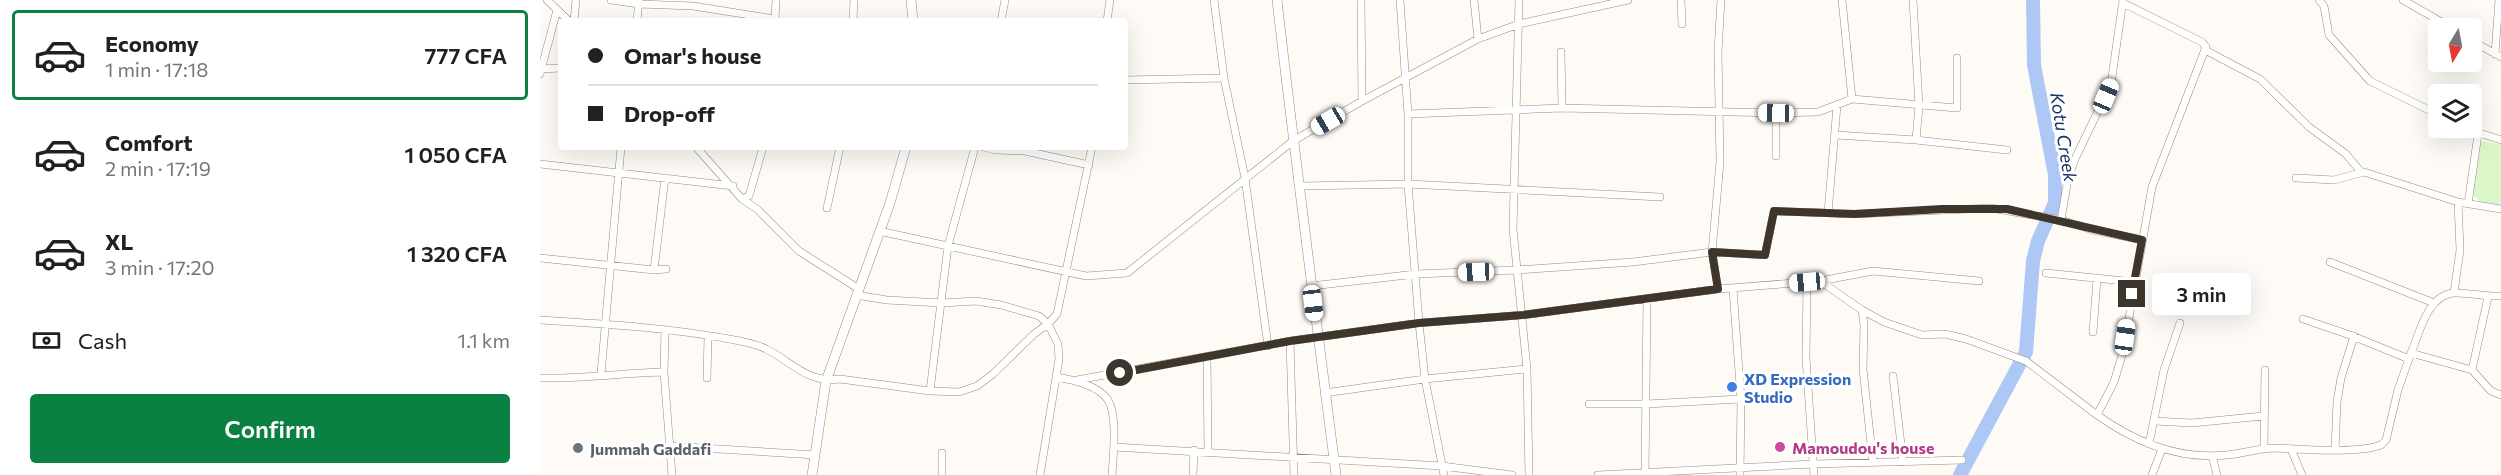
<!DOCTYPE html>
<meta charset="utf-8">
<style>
body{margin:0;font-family:Commissioner,sans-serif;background:#f2f2f2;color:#202124;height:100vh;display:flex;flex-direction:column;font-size:22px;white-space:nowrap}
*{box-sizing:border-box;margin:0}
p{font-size:20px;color:#757577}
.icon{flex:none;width:33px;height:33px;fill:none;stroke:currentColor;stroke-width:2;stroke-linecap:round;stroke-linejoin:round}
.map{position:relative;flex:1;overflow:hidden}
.panel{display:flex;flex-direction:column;background:#fff;width:540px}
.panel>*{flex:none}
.banner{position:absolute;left:18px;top:18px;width:570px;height:132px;border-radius:6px;box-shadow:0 6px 24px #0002;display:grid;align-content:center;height:132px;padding:0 30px;background:#fff}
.needle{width:39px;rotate:190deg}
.buttons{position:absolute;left:1888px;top:18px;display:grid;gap:12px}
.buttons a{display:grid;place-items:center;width:54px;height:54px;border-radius:6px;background:#fff;box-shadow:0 6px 24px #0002;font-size:30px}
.end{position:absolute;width:27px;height:27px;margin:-14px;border:8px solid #3e362d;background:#fff;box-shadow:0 0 0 3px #fff}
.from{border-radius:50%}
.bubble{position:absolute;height:42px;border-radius:6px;background:#fff;box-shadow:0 6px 24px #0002;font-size:20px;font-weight:600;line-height:42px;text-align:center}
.car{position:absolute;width:18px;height:36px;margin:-18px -9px;border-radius:8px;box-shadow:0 0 4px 2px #0007;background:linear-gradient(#fff 24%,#345 0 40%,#fff 0 76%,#345 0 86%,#fff 0)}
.banner b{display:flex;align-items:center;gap:21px;height:57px;font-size:22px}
.banner b+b{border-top:2px solid #e0e0e0}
.banner i{width:15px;height:15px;background:#202124}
ul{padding:10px 0 0;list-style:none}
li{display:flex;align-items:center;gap:18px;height:90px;margin:0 12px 9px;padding:0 18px;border:3px solid transparent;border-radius:6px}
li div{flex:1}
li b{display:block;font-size:22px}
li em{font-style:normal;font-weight:600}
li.active{border-color:#0b8043}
li>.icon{width:54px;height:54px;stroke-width:1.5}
.pay{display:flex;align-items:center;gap:15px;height:66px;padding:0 30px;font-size:22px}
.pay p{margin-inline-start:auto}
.action{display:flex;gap:12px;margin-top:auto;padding:12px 30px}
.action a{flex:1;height:69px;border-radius:6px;background:#0b8043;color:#fff;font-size:24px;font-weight:600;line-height:69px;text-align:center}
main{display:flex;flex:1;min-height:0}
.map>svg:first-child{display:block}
.green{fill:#dbf7c9}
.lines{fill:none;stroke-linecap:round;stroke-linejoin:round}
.river{stroke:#aec8f5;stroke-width:14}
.minor-casing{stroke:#9c8a76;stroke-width:8}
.tertiary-casing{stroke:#9c8a76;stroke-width:10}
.minor{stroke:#fff;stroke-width:7}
.tertiary{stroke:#fff;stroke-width:9}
.route{stroke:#3e362d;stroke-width:8}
.shop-dot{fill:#3f7fe0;stroke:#fff;stroke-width:2}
.hotel-dot{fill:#d1479c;stroke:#fff;stroke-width:2}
.worship-dot{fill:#6b7280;stroke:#fff;stroke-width:2}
.labels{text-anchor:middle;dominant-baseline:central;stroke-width:6;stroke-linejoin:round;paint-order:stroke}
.shop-label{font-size:16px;font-weight:bold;fill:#366cbe;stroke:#fff;text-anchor:start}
.hotel-label{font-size:16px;font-weight:bold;fill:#b23c85;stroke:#fff;text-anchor:start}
.worship-label{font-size:16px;font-weight:bold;fill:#5b616d;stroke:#fff;text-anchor:start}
.water-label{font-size:18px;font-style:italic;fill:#153267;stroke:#fff}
</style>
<main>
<section class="panel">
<ul>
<li class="active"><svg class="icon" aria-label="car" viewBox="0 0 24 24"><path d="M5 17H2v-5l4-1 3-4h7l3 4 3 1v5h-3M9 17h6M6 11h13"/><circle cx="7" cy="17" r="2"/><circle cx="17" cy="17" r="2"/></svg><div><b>Economy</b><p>1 min · 17:18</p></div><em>777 CFA</em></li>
<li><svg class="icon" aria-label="car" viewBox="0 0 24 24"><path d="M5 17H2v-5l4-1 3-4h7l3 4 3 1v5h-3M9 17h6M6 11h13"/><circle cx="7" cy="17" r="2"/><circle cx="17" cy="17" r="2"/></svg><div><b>Comfort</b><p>2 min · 17:19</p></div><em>1 050 CFA</em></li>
<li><svg class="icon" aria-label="car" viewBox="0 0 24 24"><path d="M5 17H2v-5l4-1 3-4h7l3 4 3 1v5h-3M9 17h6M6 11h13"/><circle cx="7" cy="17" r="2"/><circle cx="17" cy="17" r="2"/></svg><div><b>XL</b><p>3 min · 17:20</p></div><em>1 320 CFA</em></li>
</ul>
<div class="pay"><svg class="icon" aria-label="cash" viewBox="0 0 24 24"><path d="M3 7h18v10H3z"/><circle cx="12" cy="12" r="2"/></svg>Cash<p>1.1 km</p></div>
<div class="action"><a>Confirm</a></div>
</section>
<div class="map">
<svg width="1961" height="475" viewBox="0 0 1961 475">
<rect width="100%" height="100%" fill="#fefaf5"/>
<path class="green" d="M1943 141 1961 145V208L1946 205 1932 195 1938 146Z"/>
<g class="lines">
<path class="river" d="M1420 475 1486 352 1493 261 1498 241 1515 203V175L1494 65 1493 0"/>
<defs>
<path id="minor" d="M7 0 29 21
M71 0 99 4 153 6 235 19
M674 0 684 78 705 178 728 346
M821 0 822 101
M860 0 868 114V184L879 323 885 379 904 475
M934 0 938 39
M979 0 973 229 987 369 989 475
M1141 0 1142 24
M1373 0 1379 106 1376 140
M1583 0 1571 84 1535 159 1528 179 1521 220 1553 230 1602 240
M1779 0 1784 6 1789 35 1830 81 1899 115
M1863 0 1912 28
M1583 3 1662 42 1666 47 1612 187 1583 352 1574 382 1557 415C1595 442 1638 460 1686 455 1703 454 1718 448 1735 448 1762 449 1817 454 1841 445L1846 440 1858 390 1871 353 1932 370 1951 391 1961 395
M34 21 36 0
M97 21 99 0
M235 21 236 0
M313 21 314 0
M461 21 465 0
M567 21 570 0
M1932 41 1961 57
M1665 50 1720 79 1769 127 1806 154 1821 172
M1021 52 1022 108
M1955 54 1959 0
M0 69 21 68
M0 74 17 10
M585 80 684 78
M1312 99 1417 108V58
M1236 113V156
M868 114 1022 108 1236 113 1278 112 1312 99 1302 0
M1924 128 1961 140
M1296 135 1376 140 1467 150
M156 147 202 199 217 209 259 251 319 289
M444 147 455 150 485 151 549 165
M0 164 193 186
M1756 178 1794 180 1824 172 1918 202 1961 209
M761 186 868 184 1120 197
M202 199 209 196 223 147
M1928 204 1938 134
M287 208 300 147
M1288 213 1297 106
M339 231 546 276 587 273 753 141 822 101 938 39 979 24 1088 0
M0 258 114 270 126 269
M1790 262 1894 303
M114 270 125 178
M1506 273 1594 282
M1280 281 1322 310 1344 322 1382 335 1405 334 1426 339 1486 361 1557 415
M1267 282 1266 358 1274 475
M771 286 876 274 976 270 1093 262 1172 252 1225 255 1234 211 1315 214 1451 208 1521 220
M1178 289 1172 252 1180 162 1178 52 1181 0
M1193 289 1201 399 1200 475
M1914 293 1920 250 1918 202
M316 295 347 300 402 303 436 301 461 305 499 316 508 324 518 344 519 359 500 475
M1322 310 1324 325 1323 369 1333 463
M1763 319 1810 335 1869 359
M0 320C67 324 134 328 200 341 208 343 219 345 226 349 254 363 266 383 300 379L390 391 419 392 437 386 453 374 494 334 508 324 517 314 552 147
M125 330 124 372 132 475
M1553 332 1557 279
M750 341 754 475
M1871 353C1880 332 1887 296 1913 293 1928 292 1945 297 1961 296
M667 357 668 451
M1932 370 1948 297
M61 374 81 147
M1353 376 1363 462
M517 377C533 380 558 385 568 400 578 416 573 457 572 475
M0 378C41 379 83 373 124 372
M167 378 168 337
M537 380 750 341 879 323 983 315 1178 289 1280 281 1333 271 1439 281
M390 391 408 246 435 147
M784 393 885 379 987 369
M1049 404H1106L1201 399
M1615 421 1652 423 1723 416
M1609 444 1624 370 1640 323
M130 446 275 455
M574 447 902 466 972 475
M1724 448 1725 370
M1751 449 1762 475
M1795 450 1797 402 1801 378 1814 336
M1672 456 1677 475
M402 475V453
M653 475 654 450
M1058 475 1274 464 1422 460
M1105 475 1107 299
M1612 475 1622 449"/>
<path id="tertiary" d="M371 0 373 21
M737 0C755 159 776 317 796 475
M272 475 286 381 350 203 366 147"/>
</defs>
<use href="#minor" class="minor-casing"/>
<use href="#tertiary" class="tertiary-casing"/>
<use href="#minor" class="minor"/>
<use href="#tertiary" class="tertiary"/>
</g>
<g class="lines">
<path class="route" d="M580 373 750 341 879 323 983 315 1178 289 1172 252 1225 255 1234 211 1315 214 1402 209H1467L1602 240 1592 294"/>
</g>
<circle class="shop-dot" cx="1192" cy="387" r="6"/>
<circle class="hotel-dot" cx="1240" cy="447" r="6"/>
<circle class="worship-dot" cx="38" cy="448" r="6"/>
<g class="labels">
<g class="shop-label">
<text x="1204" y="378">XD Expression<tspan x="1204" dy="18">Studio</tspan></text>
</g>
<g class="hotel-label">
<text x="1252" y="447">Mamoudou's house</text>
</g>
<g class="worship-label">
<text x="50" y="448">Jummah Gaddafi</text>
</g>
<g class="water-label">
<text transform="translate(1524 137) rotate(81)">Kotu Creek</text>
</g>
</g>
</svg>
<div class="buttons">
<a><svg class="needle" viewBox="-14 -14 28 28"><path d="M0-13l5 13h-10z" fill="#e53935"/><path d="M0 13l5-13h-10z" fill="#757577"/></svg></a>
<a><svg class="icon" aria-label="layers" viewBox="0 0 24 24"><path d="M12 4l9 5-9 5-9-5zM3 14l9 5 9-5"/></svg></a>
</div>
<i class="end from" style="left:580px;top:373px"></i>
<i class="end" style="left:1592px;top:294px"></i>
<div class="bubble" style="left:1612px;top:273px;width:99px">3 min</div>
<i class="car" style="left:1566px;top:96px;rotate:23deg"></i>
<i class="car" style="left:1236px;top:113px;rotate:271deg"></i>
<i class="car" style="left:788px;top:121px;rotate:240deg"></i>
<i class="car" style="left:936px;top:272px;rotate:268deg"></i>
<i class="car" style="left:1267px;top:282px;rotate:265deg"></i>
<i class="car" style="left:773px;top:303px;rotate:173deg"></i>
<i class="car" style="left:1585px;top:337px;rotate:8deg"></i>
<div class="banner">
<b><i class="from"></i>Omar's house</b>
<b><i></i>Drop-off</b>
</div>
</div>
</main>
